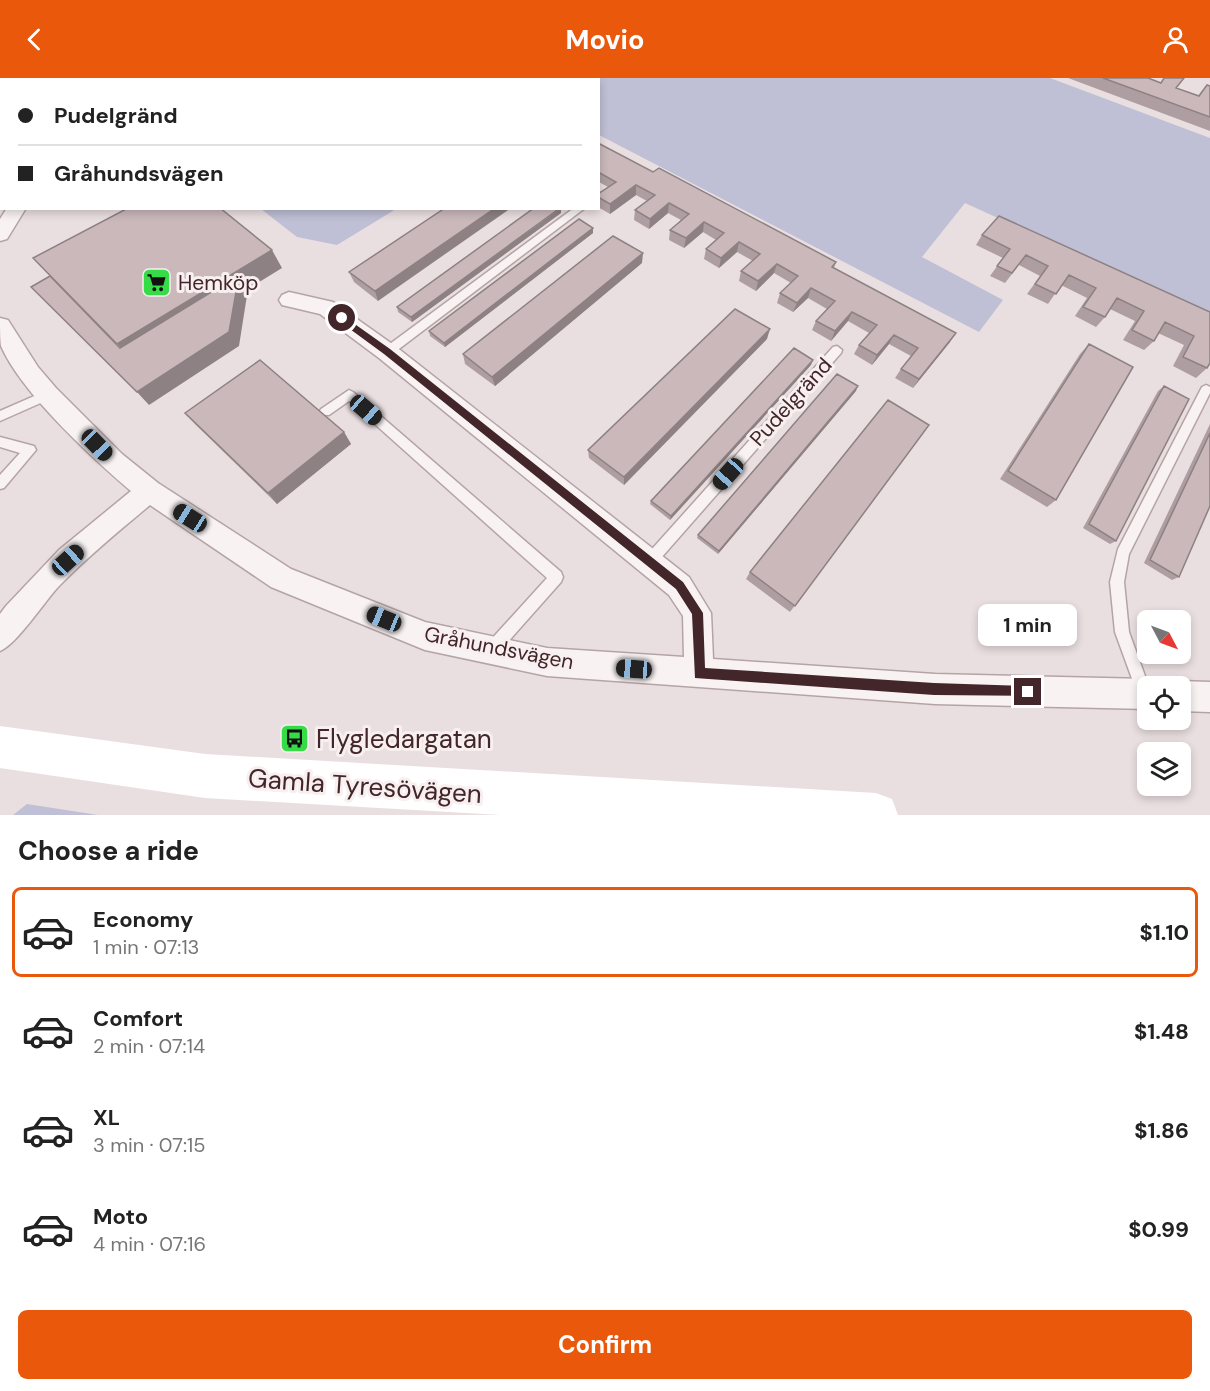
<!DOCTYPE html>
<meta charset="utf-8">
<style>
body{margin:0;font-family:"DM Sans",sans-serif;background:#f2f2f2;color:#222;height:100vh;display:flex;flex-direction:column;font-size:22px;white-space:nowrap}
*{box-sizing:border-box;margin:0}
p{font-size:20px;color:#767676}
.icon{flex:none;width:33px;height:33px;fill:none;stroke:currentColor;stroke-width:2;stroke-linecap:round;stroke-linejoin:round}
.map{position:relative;height:737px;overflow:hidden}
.panel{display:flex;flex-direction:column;background:#fff;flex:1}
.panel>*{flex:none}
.hud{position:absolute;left:0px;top:0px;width:600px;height:132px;box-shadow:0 3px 9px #0003;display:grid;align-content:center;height:132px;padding:0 18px;background:#fff}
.needle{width:39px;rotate:131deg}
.controls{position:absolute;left:1137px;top:532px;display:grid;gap:12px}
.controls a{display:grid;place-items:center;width:54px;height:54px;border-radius:9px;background:#fff;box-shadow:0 3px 9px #0003;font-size:30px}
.end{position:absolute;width:27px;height:27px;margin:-14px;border:8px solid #432629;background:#fff;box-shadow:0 0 0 3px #fff}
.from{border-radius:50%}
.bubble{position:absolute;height:42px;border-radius:9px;background:#fff;box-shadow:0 3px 9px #0003;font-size:20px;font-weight:700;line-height:42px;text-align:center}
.car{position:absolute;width:18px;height:36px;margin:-18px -9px;border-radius:8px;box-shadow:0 0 4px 2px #0007;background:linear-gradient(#222 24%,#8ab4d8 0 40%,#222 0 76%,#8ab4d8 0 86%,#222 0)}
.hud b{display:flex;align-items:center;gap:21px;height:57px;font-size:22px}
.hud b+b{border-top:2px solid #e0e0e0}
.hud i{width:15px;height:15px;background:#222}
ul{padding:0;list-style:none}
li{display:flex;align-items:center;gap:18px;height:90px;margin:0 12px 9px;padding:0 6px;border:3px solid transparent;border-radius:9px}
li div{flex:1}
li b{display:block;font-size:22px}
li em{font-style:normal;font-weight:700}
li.active{border-color:#ea580c}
li>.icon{width:54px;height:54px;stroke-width:1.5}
h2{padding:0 18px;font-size:27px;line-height:72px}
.button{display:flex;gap:12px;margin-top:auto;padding:12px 18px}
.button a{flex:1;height:69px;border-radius:9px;background:#ea580c;color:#fff;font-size:24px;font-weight:700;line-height:69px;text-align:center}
header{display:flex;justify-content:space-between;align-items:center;height:78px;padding:0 18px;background:#ea580c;color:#fff;font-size:27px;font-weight:700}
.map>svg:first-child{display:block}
.green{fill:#bfbfd5}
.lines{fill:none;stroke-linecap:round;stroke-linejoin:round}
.lane-casing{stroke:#b5a4a5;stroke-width:3}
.street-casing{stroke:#b5a4a5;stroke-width:3}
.lane{fill:#f8f2f3;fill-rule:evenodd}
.street{fill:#f8f2f3;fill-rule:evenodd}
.secondary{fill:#fff;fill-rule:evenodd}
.wall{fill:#ae9ea1}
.shaded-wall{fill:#8d8183}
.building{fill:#cab8bb;stroke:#8d8183;stroke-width:1.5}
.route{fill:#432629}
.labels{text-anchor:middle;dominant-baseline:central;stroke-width:6;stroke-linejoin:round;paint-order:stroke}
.poi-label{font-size:21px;fill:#432629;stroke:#f7eff0;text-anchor:start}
.street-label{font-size:21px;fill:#432629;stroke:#f7eff0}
.near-poi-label{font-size:26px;fill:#432629;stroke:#f7eff0;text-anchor:start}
.near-street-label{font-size:26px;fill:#432629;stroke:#f7eff0}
</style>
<header><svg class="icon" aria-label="back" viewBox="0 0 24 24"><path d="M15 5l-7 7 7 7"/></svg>Movio<svg class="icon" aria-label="person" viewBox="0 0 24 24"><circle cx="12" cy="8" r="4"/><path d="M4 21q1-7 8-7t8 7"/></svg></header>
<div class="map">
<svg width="1210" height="737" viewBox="0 0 1210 737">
<rect width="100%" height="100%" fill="#eadfe0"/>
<path class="green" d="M523 0H1050L1210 60V237L965 125 922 179 1003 222 979 254 599 57 598 2H520Z
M261 131H396L337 167 297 159Z
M27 726 98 737H13Z"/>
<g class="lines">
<defs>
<path id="lane" d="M289 0H297L299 2H290Z
M574 130H585L391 277H383L382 274 383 271Z
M837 268 842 272 841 275 654 488 649 490 644 488 642 484 644 480 833 269Z
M1206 307 1210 309V315L1129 476 1124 504 1129 554 1149 609H1148V621L1144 622 1139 620 1115 554 1110 504 1118 471 1202 309Z
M48 312 52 314 54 317 52 320 0 343V333Z
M349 312 353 314 561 494 563 499 561 504 497 576 492 578 487 576 485 571 487 566 547 500 349 323 329 337H321L319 334 321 331Z
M0 359 34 368 36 372 4 410 0 411V397L20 375 0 369Z"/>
<path id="street" d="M147 0H165L146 2Z
M7 130H26L7 161 0 163V141Z
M289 214 333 224 395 268 689 499 711 535 713 581 935 596 1148 601 1158 606 1160 609H1148V631L935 626 547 598 425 572 271 509 150 427C119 453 87 479 59 508 44 524 17 566 0 573V536L6 528 59 472 131 413C91 379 21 314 1 268 0 260 0 248 0 240L8 242 38 289 56 310 122 376 158 405 291 491 425 544 547 570 684 579 683 538 669 517 379 280 320 236 282 227 279 222 282 217Z
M1180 603 1210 604V634L1180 633V609H1169Z"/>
</defs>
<use href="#lane" class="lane-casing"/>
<use href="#street" class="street-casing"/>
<use href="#lane" class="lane"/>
<use href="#street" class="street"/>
<path class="secondary" d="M14 0H37L13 2Z
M55 0H78L54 2Z
M2 12V26L0 27V13Z
M0 47H2L0 63Z
M0 648 205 676 876 715 892 721 898 737H501L205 720 0 690Z"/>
</g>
<path class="wall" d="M409 0H492L490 2H410Z
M1068 0H1148L1198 18 1207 7 1210 8V53Z
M598 65 653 94 836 184 834 190 950 264 913 310 895 300 901 291 911 278 889 266 872 287 854 276 859 267 869 255 848 243 831 263 812 252 816 243 827 231 808 220 793 234 777 225 780 215 791 205 774 195 756 213 739 203 741 193 753 183 737 174 719 190 704 181 706 171 716 162 703 154 684 170 669 162 670 152 681 142 668 135 649 151 634 142 635 132 647 123 636 117 610 136 598 129V116L608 109 599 104Z
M445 130 378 223 354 204 349 194Z
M561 135 412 244 398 234 397 229Z
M593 150V155L445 269 430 258 429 253Z
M982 157 1210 234 1207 290 1196 300 1173 288 1184 267 1158 255 1154 263 1144 272 1123 262 1135 243 1110 231 1105 239 1096 249 1075 238 1087 220 1061 207 1048 226 1027 216 1040 198 1019 187 1005 205 990 198 1003 180 976 167Z
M642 185 495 308 465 286 463 276Z
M767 261 624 407 589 380 588 372Z
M1089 266 1056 422 1047 429 1000 401 1080 276Z
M811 287 670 442 650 426 651 423Z
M1164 308 1116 463 1110 466 1083 450 1158 313Z
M856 313 718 476 697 460 698 457Z
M185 335 344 354 351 366 277 426 196 347Z
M1210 346V428L1179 499 1172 502 1144 485Z
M929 347 790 534 746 501 750 494Z"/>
<path class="shaded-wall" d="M473 0H492L490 2H470Z
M636 107V117L610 136V126Z
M669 125 668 135 649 151 650 141Z
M495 130H511L378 223 375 213Z
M561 130V135L412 244 411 239Z
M704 144 703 154 684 170 686 160Z
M593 150V155L445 269 444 265Z
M739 164 737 174 719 190 721 180Z
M272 172 282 190 248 211 239 268 149 327 137 314 133 283 117 266Z
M643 175 642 185 495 308 492 299Z
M777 186 774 195 756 213 758 203Z
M811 210 808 220 793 234 797 225Z
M852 234 848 243 831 263 835 253Z
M770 251 767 261 624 407V399Z
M956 255 950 264 913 310 919 301Z
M894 257 889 266 872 287 877 277Z
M813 282 811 287 670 442 671 438Z
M858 308 856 313 718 476 719 473Z
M344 354 351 366 277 426 268 415Z"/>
<path class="building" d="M188 0H235L237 2H190Z
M264 0H288L291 2H266Z
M321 0H346L349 2H324Z
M418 0H473L470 2H421Z
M1103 0H1148L1161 5 1164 0H1184L1176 10 1199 18 1207 7 1210 8V39Z
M598 65 653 94 659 90 836 184 832 189 956 255 919 301 901 291 918 270 894 257 877 277 859 267 877 247 852 234 835 253 816 243 835 223 811 210 797 225 780 215 798 198 777 186 758 203 741 193 760 176 739 164 721 180 706 171 724 155 704 144 686 160 670 152 689 136 669 125 650 141 635 132 655 117 636 107 610 126 598 119V116L616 104 598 94Z
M128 130H220L272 172 117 266 33 180Z
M445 130H495L375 213 349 194Z
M534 130H560L411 239 397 229Z
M999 138 1210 234V285L1207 290 1183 279 1194 258 1165 244 1154 263 1132 252 1144 233 1117 220 1105 239 1083 229 1096 210 1069 197 1056 216 1035 206 1048 188 1026 177 1012 195 997 188 1010 171 982 157Z
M579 141 593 150 444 265 429 253Z
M613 158 643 175 492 299 463 276Z
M239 197 229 254 137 314 31 209 50 198 120 270Z
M735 231 770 251 624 399 588 372Z
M1089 266 1133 289 1056 422 1008 393Z
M794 270 813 282 671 438 651 423Z
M260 282 344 354 268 415 185 335Z
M837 296 858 308 719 473 698 457Z
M1164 308 1189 321 1116 463 1089 446Z
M888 322 929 347 795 528 750 494Z
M1210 355V428L1179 499 1150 482Z"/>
<path class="route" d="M342 237 390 271 683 504 703 535 705 590 934 605 1028 608 1032 609V618L934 617 695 600 692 536 676 511 384 276 339 243 337 240Z"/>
<defs>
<symbol id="supermarket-square" viewBox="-11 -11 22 22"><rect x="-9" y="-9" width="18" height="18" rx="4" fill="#36dc48" stroke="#f7eff0"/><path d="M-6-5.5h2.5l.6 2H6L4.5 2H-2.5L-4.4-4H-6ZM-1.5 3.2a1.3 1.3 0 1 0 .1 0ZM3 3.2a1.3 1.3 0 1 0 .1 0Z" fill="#111"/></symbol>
<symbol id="bus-square" viewBox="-11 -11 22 22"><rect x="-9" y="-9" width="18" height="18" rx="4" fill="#36dc48" stroke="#f7eff0"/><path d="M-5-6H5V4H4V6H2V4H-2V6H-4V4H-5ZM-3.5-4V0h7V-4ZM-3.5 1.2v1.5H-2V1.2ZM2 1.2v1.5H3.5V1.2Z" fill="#111"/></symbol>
</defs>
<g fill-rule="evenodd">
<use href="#supermarket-square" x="140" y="188" width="33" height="33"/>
<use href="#bus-square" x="278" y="644" width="33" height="33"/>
</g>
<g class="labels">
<g class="poi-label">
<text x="178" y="205">Hemköp</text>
</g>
<g class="street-label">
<text transform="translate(791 324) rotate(-48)">Pudelgränd</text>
<text transform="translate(499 570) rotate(11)">Gråhundsvägen</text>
</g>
<g class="near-poi-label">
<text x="316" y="661">Flygledargatan</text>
</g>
<g class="near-street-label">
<text transform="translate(365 708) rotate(4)">Gamla Tyresövägen</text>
</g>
</g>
</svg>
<div class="controls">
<a><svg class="needle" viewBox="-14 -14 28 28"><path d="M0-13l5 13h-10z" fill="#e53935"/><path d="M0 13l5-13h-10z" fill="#767676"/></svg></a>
<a><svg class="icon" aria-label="locate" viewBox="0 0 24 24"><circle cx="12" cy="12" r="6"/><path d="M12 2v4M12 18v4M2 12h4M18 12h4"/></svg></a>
<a><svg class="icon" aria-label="layers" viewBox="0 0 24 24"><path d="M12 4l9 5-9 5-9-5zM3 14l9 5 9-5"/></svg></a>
</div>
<i class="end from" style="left:342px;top:240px"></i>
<i class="end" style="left:1028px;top:614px"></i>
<div class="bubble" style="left:978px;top:526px;width:99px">1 min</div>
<i class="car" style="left:366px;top:332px;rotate:131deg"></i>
<i class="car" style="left:97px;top:367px;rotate:136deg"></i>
<i class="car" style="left:728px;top:396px;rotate:222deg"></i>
<i class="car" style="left:190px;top:440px;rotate:302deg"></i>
<i class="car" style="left:68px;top:482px;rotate:48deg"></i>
<i class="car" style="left:384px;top:541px;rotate:292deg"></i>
<i class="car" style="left:634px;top:591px;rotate:274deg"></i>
<div class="hud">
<b><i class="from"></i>Pudelgränd</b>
<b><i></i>Gråhundsvägen</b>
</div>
</div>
<section class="panel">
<h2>Choose a ride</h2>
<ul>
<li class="active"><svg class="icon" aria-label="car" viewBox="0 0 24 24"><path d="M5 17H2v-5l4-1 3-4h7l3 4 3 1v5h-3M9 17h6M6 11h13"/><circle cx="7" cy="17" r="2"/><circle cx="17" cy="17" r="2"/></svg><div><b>Economy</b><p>1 min · 07:13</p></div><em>$1.10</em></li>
<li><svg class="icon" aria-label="car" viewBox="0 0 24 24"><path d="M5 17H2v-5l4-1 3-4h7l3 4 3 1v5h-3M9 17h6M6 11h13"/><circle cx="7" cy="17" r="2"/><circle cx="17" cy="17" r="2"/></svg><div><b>Comfort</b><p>2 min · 07:14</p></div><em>$1.48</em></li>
<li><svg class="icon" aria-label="car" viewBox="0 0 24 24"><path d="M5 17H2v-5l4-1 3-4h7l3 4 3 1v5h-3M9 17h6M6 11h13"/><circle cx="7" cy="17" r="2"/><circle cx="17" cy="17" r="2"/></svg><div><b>XL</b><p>3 min · 07:15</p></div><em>$1.86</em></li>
<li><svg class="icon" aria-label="car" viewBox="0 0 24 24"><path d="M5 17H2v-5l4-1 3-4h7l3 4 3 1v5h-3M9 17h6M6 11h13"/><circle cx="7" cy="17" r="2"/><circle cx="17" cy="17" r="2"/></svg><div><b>Moto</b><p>4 min · 07:16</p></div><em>$0.99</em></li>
</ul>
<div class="button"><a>Confirm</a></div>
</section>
